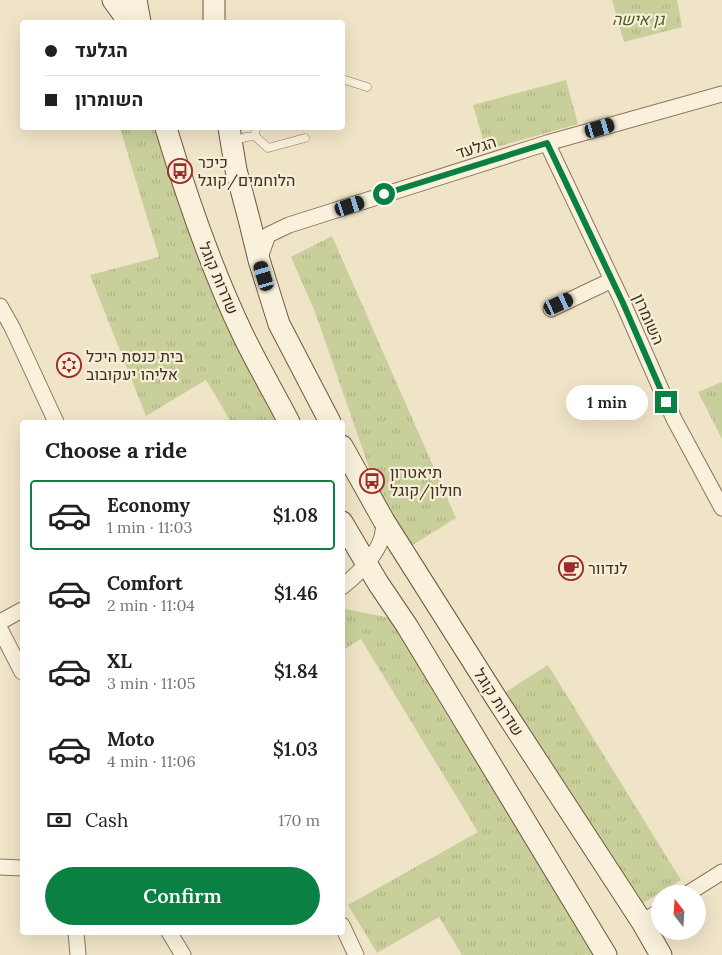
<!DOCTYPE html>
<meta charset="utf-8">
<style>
body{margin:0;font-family:Lora,Heebo,serif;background:#f6f6f6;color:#202124;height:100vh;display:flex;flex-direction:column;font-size:19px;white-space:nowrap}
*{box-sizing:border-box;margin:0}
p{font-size:16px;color:#757577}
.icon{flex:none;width:28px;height:28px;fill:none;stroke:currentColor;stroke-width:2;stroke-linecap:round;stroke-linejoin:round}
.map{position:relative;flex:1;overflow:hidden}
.details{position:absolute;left:20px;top:420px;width:325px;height:515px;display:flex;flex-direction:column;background:#fff;border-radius:5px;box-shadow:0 5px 20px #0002}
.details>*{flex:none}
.guide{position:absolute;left:20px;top:20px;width:325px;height:110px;border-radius:5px;box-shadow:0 5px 20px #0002;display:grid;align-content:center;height:110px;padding:0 25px;background:#fff}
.needle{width:32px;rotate:343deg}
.controls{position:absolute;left:651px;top:885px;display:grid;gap:10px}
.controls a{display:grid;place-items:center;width:55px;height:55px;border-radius:50%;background:#fff;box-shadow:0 5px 20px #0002;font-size:25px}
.end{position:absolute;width:22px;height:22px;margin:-11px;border:6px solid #0b8043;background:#fff;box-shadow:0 0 0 2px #fff}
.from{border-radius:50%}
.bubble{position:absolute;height:35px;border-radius:18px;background:#fff;box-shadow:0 5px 20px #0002;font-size:16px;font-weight:600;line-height:35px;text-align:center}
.car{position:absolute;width:15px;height:30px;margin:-15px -8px;border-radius:6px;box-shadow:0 0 4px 1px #0007;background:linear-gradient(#222 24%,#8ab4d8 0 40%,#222 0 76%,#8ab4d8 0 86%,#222 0)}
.guide b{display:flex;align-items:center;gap:18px;height:48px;font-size:19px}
.guide b+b{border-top:1px solid #e0e0e0}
.guide i{width:12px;height:12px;background:#202124}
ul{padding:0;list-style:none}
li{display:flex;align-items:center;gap:15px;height:70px;margin:0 10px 8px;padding:0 15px;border:2px solid transparent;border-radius:5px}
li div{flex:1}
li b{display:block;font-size:19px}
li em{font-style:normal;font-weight:600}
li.current{border-color:#0b8043}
li>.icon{width:45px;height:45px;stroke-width:1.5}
h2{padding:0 25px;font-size:22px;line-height:60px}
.pay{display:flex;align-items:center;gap:12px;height:55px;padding:0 25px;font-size:19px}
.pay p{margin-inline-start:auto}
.primary-button{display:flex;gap:10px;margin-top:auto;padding:10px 25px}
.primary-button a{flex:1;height:58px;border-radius:30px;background:#0b8043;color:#fff;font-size:20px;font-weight:600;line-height:58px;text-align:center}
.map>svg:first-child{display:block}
.grass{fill:url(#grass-tufts)}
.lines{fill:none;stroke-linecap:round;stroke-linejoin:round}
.lane-casing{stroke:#8d765c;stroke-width:9}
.street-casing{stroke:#8d765c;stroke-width:17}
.secondary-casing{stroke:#6f573f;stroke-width:23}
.lane{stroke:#faf1dc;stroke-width:8}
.street{stroke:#faf1dc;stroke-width:15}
.secondary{stroke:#faf1dc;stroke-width:21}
.route{stroke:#0b8043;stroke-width:6}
.labels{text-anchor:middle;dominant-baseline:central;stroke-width:4.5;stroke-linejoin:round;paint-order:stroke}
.park-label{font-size:16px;font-style:italic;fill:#4d5a26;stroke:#f7eed8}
.street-label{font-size:16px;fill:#3d2e20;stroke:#f7eed8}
.poi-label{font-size:16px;fill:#3d2e20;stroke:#f7eed8;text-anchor:start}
</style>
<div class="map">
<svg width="722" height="955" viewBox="0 0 722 955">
<defs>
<pattern id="grass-tufts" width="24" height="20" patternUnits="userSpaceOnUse" patternTransform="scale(1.25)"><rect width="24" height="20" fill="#c9cf9b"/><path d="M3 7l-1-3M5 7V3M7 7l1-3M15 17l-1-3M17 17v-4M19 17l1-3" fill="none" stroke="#aeb285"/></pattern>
</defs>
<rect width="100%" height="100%" fill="#f0e4c8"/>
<path class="grass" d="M612 0H677L682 27 624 42Z
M566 80 578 124 486 150 473 105Z
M120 128H154L188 218 278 422H231L206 380 146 416 90 275 159 257Z
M332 236 456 518 411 546 375 485 315 312 291 257Z
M722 382V439L698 392Z
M345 609 391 618 445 712 544 870 595 955H462L439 917 377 953 348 905 478 832 361 639 343 650V611Z
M548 665 681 880 643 903 504 693Z"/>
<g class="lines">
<defs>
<path id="lane" d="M342 79 367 87
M255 136 268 148 305 138
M234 141 246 137 255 136 256 128"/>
<path id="street" d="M547 143 623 303 674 419 722 508
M259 260 268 235 289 225 547 143 722 94
M0 306 12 327 56 422
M551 309 612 280
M342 587C358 574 376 557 382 537 383 532 384 526 384 521
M0 622 22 610
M0 629 22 672
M0 867 22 868
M687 894 722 872
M642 922 660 911
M342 925 356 955
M76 932 78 955
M169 932 183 955"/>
<path id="secondary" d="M113 0 129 22
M136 0 140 22
M214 0V22
M166 128C187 198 211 268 243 335 257 364 274 393 289 422
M229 128 236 170 250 223 259 260 279 324 330 422
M342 446 384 521 496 698 642 922 661 955
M342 522 378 583 407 626 606 955"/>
</defs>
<use href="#lane" class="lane-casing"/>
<use href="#street" class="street-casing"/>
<use href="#secondary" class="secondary-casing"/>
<use href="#lane" class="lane"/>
<use href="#street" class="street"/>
<use href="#secondary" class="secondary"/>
</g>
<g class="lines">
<path class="route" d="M384 194 547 143 623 303 666 402"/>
</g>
<defs>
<symbol id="bus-ring" viewBox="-11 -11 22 22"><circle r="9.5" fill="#f7eed8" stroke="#9e2a2b" stroke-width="1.5"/><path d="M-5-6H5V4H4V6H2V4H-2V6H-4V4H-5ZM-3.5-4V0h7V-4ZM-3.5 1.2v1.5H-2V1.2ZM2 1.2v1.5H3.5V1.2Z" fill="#9e2a2b"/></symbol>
<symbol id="synagogue-ring" viewBox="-11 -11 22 22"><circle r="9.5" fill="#f7eed8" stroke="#9e2a2b" stroke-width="1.5"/><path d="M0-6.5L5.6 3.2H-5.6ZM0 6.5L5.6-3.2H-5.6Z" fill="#9e2a2b"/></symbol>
<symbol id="cafe-ring" viewBox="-11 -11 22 22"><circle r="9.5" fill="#f7eed8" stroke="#9e2a2b" stroke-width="1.5"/><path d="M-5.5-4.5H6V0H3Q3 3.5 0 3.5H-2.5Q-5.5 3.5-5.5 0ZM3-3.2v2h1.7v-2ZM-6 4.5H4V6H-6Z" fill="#9e2a2b"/></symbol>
</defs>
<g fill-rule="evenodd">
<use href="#bus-ring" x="166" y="157" width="28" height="28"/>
<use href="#synagogue-ring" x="55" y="351" width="28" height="28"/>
<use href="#bus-ring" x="358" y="467" width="28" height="28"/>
<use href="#cafe-ring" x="557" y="554" width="28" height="28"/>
</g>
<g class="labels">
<g class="park-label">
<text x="638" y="19">גן אישה</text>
</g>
<g class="street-label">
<text transform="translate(476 147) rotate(-18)">הגלעד</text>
<text transform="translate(219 278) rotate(67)">שדרות קוגל</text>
<text transform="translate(649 319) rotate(66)">השומרון</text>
<text transform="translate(499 702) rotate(57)">שדרות קוגל</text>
</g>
<g class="poi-label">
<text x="198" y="162">כיכר<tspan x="198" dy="18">הלוחמים/קוגל</tspan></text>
<text x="86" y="356">בית כנסת היכל<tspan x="86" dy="18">אליהו יעקובוב</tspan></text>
<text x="390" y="472">תיאטרון<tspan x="390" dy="18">חולון/קוגל</tspan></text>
<text x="588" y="568">לנדוור</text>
</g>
</g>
</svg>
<div class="controls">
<a><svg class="needle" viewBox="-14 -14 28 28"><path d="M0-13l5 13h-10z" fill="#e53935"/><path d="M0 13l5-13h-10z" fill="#757577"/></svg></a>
</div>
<i class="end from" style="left:384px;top:194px"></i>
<i class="end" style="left:666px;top:402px"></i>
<div class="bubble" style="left:566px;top:385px;width:82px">1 min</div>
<i class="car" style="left:600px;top:128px;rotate:74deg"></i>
<i class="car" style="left:350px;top:206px;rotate:72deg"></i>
<i class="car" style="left:264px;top:276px;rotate:343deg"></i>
<i class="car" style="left:559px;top:304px;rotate:65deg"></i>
<div class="guide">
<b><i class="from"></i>הגלעד</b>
<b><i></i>השומרון</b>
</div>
<section class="details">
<h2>Choose a ride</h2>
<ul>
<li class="current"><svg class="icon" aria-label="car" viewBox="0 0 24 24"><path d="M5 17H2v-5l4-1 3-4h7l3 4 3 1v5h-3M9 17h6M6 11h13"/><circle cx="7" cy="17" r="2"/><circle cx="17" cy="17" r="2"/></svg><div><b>Economy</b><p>1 min · 11:03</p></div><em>$1.08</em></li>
<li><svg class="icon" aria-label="car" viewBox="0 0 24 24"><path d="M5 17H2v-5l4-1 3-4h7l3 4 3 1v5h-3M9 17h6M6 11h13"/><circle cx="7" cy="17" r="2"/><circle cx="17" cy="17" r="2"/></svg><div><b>Comfort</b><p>2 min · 11:04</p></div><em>$1.46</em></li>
<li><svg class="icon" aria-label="car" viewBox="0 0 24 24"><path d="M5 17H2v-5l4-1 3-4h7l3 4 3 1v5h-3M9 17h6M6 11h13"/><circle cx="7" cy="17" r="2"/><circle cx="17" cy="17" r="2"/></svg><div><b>XL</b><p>3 min · 11:05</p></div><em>$1.84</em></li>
<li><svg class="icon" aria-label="car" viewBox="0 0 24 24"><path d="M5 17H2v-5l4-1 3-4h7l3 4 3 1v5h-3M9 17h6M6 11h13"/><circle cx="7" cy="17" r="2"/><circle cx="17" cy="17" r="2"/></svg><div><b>Moto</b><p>4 min · 11:06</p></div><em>$1.03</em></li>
</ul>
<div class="pay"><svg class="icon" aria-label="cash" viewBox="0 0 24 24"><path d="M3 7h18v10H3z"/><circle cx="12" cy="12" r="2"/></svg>Cash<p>170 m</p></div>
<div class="primary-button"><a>Confirm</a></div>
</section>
</div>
